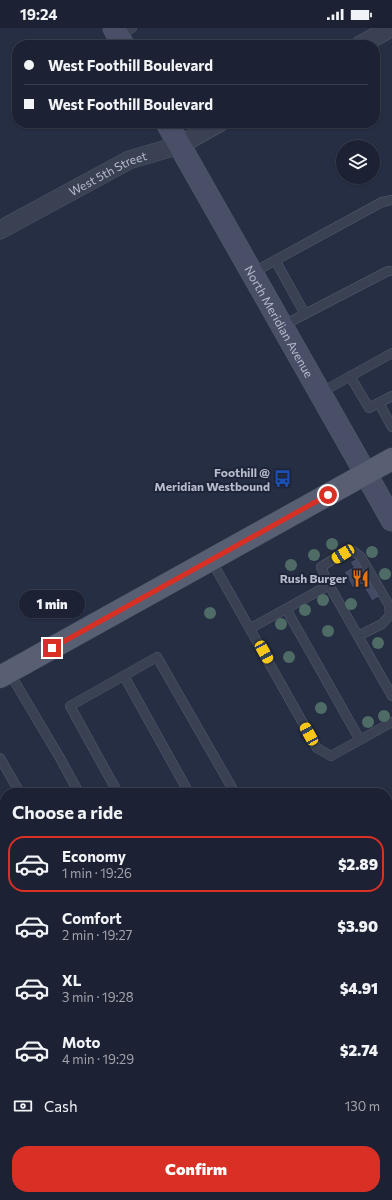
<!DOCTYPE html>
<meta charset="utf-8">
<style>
body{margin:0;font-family:Commissioner,sans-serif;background:#292f3f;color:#f1f3f6;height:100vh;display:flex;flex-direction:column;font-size:15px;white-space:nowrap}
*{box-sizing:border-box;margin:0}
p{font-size:13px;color:#a0a4ac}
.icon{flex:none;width:22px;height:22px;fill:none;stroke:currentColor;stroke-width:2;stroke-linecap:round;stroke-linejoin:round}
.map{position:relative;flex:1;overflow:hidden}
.details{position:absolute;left:0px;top:760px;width:392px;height:412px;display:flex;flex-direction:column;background:#1c2233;border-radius:16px 16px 0 0;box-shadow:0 1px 3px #0004,0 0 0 1px #3a3f4e}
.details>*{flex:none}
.top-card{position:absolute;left:12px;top:12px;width:368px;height:88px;border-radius:16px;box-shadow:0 1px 3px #0004,0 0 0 1px #3a3f4e;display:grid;align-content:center;height:88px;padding:0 12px;background:#1c2233}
.controls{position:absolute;left:336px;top:112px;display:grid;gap:8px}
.controls a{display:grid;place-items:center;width:44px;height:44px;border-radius:50%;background:#1c2233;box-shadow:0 1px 3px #0004,0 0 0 1px #3a3f4e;font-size:20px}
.end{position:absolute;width:18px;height:18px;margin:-9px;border:5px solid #d93025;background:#fff;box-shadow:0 0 0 2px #fff}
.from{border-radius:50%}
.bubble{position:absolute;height:28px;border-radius:14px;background:#1c2233;box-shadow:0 1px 3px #0004,0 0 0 1px #3a3f4e;font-size:13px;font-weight:800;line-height:28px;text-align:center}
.car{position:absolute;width:12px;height:24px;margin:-12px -6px;border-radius:5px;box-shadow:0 0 3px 1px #0007;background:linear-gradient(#f5c518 24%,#345 0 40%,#f5c518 0 76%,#345 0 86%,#f5c518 0)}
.top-card b{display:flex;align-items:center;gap:14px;height:38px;font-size:15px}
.top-card b+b{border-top:1px solid #3a3f4e}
.top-card i{width:10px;height:10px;background:#f1f3f6}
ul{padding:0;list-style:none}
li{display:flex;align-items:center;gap:12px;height:56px;margin:0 8px 6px;padding:0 4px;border:2px solid transparent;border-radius:16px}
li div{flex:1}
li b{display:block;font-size:15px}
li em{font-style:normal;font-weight:800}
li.current{border-color:#d93025}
li>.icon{width:36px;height:36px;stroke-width:1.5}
h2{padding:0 12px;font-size:18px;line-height:48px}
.pay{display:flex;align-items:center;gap:10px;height:44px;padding:0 12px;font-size:15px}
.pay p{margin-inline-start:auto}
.cta{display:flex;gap:8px;margin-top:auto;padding:8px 12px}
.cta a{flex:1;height:46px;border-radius:16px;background:#d93025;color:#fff;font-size:16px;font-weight:800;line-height:46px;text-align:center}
.status{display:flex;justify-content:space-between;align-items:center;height:28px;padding:0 20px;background:#1c2233;direction:ltr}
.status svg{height:11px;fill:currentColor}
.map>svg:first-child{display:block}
.green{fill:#283d45}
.building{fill:#424a64;stroke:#21273b}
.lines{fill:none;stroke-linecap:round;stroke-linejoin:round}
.lane-casing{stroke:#555c6d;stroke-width:10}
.street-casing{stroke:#555c6d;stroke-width:19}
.secondary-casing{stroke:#555c6d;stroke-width:23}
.primary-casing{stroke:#444a5c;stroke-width:23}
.path{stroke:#465a61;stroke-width:2.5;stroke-dasharray:3 3;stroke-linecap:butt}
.lane{stroke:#3a4153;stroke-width:9}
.street{stroke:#3a4153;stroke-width:18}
.secondary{stroke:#484f66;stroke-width:22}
.primary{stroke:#585f73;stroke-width:22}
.tree{fill:#4e6c65}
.route{stroke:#d93025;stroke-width:5}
.labels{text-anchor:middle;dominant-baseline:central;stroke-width:4;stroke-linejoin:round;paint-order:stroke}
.street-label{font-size:12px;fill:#b7bccd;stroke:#1f2539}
.poi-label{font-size:12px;font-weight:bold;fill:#b7bccd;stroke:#1f2539;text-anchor:end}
</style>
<div class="status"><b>19:24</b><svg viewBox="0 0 49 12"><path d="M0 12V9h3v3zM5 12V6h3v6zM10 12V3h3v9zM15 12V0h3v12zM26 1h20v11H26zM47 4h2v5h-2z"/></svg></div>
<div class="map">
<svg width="392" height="1172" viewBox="0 0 392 1172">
<rect width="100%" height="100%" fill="#262e44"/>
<path class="green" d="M392 1011V1172H186L184 1167H387V1014Z"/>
<path class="building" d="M361 528 383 567 372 573 362 556 353 560 344 544 353 539 350 534Z"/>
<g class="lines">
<defs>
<path id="lane" d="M118 8 132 0
M275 232 305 286
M252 245 382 174 392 172
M282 298 388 243H392
M350 348 369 380 392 368
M320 365 392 325
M379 375 392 399
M211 532 317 720 331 728 392 694
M329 557 321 539 343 525 353 523 361 529 389 577 390 587 382 596 358 608
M286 581 360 712
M251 600 329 557 392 668
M9 644 60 730 79 765
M124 648 189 765
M0 730 20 765
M118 765 70 678 157 629 235 765
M0 897 5 906
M0 1000 5 1009
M0 1088 5 1085
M0 1123 5 1131
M26 1167 29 1172
M46 1167 49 1172
M136 1167 139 1172
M164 1167 166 1172"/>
<g id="street">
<path d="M360 17 391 0"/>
<path id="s1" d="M0 202 129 132 180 117 219 95"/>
<path d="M387 874 392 871"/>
</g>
<g id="secondary">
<path d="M114 0 123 17"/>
<path id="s2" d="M167 95 392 492"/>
</g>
<path id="primary" d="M0 649 392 431"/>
</defs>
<use href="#lane" class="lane-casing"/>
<use href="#street" class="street-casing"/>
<use href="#secondary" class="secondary-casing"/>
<use href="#primary" class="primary-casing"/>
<path class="path" d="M387 1026 392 1023
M196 1167 199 1172"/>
<use href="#lane" class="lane"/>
<use href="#street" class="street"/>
<use href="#secondary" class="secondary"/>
<use href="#primary" class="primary"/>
</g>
<g class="tree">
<circle cx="332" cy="516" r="6"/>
<circle cx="372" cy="524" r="6"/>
<circle cx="314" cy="527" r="6"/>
<circle cx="291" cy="537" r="6"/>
<circle cx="385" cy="546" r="6"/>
<circle cx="323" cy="572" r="6"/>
<circle cx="351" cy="576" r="6"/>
<circle cx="305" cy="582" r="6"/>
<circle cx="210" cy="585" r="6"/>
<circle cx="281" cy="596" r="6"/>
<circle cx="328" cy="603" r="6"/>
<circle cx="378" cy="615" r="6"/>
<circle cx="289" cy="629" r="6"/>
<circle cx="321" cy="680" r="6"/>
<circle cx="384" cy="688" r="6"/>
<circle cx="368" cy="694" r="6"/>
</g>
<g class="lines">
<path class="route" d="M52 620 328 467"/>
</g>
<defs>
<symbol id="bus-bare" viewBox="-9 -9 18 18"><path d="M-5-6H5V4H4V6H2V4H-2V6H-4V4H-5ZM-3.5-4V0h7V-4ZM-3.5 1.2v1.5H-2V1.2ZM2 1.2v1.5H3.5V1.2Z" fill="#1a4fb4" stroke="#1f2539" stroke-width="2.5" paint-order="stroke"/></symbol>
<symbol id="restaurant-bare" viewBox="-9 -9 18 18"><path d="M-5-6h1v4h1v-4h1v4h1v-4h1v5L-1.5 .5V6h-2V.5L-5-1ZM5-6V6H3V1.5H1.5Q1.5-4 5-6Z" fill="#e8710a" stroke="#1f2539" stroke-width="2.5" paint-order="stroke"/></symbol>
</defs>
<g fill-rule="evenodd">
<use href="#bus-bare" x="270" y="438" width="25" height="25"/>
<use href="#restaurant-bare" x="348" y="538" width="25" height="25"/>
</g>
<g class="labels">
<g class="street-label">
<text stroke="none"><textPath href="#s1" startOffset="122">West 5th Street</textPath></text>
<text stroke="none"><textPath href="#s2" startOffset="228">North Meridian Avenue</textPath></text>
</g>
<g class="poi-label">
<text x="270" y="444">Foothill @<tspan x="270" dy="14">Meridian Westbound</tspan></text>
<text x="347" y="550">Rush Burger</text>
</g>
</g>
</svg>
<div class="controls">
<a><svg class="icon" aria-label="layers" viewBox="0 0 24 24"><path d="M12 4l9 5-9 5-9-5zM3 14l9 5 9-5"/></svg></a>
</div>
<i class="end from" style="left:328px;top:467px"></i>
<i class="end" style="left:52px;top:620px"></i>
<div class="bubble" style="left:19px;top:562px;width:66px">1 min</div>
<i class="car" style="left:343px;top:526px;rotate:238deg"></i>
<i class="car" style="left:264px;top:624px;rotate:151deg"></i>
<i class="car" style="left:309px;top:706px;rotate:331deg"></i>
<div class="top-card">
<b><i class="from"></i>West Foothill Boulevard</b>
<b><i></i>West Foothill Boulevard</b>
</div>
<section class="details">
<h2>Choose a ride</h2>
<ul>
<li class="current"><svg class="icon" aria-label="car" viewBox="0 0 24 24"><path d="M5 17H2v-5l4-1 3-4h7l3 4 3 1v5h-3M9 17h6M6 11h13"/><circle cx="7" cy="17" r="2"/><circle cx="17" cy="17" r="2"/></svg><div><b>Economy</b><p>1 min · 19:26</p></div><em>$2.89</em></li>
<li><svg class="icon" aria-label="car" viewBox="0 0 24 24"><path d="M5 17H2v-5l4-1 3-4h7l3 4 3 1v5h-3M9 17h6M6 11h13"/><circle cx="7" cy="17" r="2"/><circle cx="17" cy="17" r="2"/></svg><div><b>Comfort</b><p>2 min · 19:27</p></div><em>$3.90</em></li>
<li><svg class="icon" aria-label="car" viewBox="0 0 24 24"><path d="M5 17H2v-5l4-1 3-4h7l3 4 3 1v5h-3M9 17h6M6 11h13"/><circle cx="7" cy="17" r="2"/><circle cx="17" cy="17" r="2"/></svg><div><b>XL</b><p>3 min · 19:28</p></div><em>$4.91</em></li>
<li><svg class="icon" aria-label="car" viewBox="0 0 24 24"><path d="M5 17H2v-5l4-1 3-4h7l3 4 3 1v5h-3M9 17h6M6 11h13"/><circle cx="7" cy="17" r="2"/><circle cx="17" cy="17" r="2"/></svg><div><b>Moto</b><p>4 min · 19:29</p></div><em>$2.74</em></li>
</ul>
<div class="pay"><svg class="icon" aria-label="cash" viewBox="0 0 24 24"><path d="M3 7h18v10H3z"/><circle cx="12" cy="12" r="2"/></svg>Cash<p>130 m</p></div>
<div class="cta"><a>Confirm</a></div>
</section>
</div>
